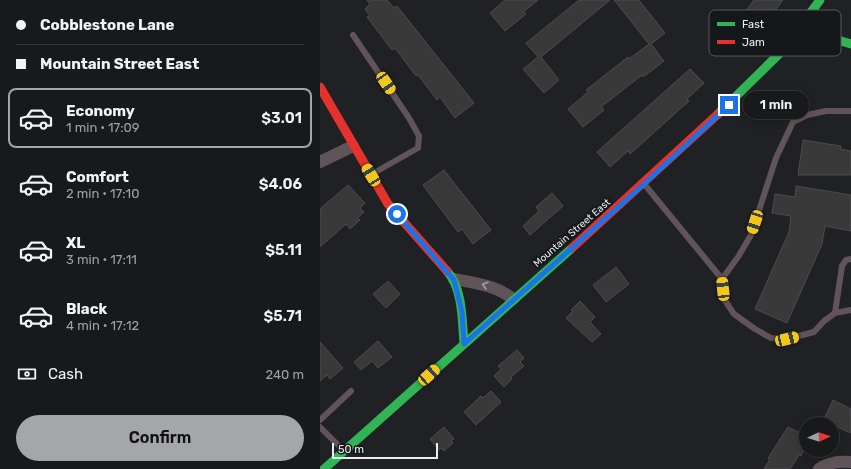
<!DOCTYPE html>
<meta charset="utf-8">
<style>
body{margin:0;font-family:Rubik,sans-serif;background:#242628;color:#f1f3f6;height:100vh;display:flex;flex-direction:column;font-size:15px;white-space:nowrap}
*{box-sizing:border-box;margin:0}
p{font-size:13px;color:#9ea0a3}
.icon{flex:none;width:22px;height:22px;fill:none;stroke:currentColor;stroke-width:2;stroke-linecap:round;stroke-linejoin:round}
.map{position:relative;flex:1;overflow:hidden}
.drawer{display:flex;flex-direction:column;background:#17191b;width:320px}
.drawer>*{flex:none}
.hud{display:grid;align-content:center;height:88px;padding:0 16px;background:#17191b}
.needle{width:26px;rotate:86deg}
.tools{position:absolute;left:479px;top:417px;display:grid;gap:8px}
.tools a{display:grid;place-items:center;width:40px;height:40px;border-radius:50%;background:#17191b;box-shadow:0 2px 10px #0003,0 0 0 1px #36383a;font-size:20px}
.scale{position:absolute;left:12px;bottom:10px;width:106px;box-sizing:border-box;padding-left:4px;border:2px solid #eceef1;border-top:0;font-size:11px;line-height:14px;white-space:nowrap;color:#eceef1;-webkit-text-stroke:3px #15181b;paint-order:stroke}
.end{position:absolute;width:18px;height:18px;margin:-9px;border:5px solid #1a73e8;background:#fff;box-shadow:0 0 0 2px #fff}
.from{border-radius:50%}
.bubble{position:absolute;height:28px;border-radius:14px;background:#17191b;box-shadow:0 2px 10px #0003,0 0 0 1px #36383a;font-size:13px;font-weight:600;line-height:28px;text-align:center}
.car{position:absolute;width:12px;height:24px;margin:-12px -6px;border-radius:5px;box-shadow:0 0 3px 1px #0007;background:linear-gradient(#f5c518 24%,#345 0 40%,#f5c518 0 76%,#345 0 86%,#f5c518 0)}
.hud b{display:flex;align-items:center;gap:14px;height:38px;font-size:15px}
.hud b+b{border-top:1px solid #36383a}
.hud i{width:10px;height:10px;background:#f1f3f6}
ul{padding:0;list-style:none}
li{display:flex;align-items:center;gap:12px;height:60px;margin:0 8px 6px;padding:0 8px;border:2px solid transparent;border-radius:8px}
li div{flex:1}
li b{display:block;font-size:15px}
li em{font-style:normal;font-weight:600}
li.on{border-color:#a4a6a9}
li>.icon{width:36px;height:36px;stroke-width:1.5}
.pay{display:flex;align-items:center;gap:10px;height:44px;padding:0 16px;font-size:15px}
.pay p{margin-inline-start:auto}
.primary-button{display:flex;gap:8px;margin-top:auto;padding:8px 16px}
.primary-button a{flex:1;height:46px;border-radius:24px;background:#a4a6a9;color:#111;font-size:16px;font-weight:600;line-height:46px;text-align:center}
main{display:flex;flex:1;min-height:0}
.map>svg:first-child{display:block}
.building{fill:#39393a;stroke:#4c4c4e}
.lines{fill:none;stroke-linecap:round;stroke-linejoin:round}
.lane{stroke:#615458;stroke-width:6}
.street{stroke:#615458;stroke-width:12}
.fast{stroke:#30b455;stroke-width:9}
.jam{stroke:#e5322d;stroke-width:9}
.oneway{stroke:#a6a1a4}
.route{stroke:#1a73e8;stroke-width:5}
.labels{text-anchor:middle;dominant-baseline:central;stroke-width:4;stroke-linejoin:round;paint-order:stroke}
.street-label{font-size:10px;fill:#eceef1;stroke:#15181b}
.key{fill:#15181b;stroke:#56585b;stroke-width:1}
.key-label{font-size:11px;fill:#eceef1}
</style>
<main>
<section class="drawer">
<div class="hud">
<b><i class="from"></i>Cobblestone Lane</b>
<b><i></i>Mountain Street East</b>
</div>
<ul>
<li class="on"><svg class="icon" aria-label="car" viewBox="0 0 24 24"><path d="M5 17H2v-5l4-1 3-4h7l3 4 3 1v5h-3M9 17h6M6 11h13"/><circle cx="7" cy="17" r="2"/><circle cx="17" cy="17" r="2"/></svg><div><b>Economy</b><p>1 min · 17:09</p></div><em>$3.01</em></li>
<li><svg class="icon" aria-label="car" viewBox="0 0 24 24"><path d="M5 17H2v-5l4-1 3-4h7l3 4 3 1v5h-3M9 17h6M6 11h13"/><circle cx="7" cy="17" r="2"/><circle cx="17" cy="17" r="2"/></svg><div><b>Comfort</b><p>2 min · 17:10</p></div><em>$4.06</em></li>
<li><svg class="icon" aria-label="car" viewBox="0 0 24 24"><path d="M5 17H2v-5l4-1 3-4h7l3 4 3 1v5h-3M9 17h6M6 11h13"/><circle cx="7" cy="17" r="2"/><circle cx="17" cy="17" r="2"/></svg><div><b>XL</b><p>3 min · 17:11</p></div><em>$5.11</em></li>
<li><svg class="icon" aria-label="car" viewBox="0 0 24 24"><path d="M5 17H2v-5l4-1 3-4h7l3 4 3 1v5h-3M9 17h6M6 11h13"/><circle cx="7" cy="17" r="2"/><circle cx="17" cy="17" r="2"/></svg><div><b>Black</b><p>4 min · 17:12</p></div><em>$5.71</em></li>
</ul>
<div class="pay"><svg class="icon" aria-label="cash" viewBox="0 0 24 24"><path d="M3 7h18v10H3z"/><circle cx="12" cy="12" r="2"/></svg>Cash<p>240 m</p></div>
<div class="primary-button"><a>Confirm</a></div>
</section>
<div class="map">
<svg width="531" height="469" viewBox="0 0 531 469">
<rect width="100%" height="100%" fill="#1f2124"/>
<path class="building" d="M47 0H67L74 8 77 6 154 103 135 118 120 97 117 100 98 75 96 76 75 48 72 50 47 17 50 16 45 9 50 4Z
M185 0H218L203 12 206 14 185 31 170 13Z
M259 0H290L221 57 239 80 224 93 203 69 218 57 206 43Z
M294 0H319L345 33 331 44 344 61 323 77 322 75 281 107 284 110 263 127 248 109 268 92 266 90 308 57 309 59 329 44Z
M434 0H463L438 33 435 31 421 50 405 38Z
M370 69 384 83 367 99 369 101 310 154 308 151 290 167 277 152Z
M483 140 521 146 520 149 531 151V175H478Z
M124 170 171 230 153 244 142 229 138 232 103 185Z
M28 185 45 203 40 208 44 212 37 218 40 220 30 229 26 224 0 247V209Z
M476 186 531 195V231L505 226 502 244 467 323 435 309 469 232 471 216 452 213 455 194 475 197Z
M232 193 243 206 210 235 203 226 219 211 216 207Z
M296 267 309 284 286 302 273 285Z
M68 281 80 294 66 308 53 294Z
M260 301 275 317 270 322 281 334 272 342 246 318 253 311 251 310Z
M58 341 72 357 58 368 52 361 41 370 34 362Z
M0 342 23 368 10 379 7 375 0 381Z
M197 350 204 358 200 362 204 366 191 377 192 379 184 387 174 376 181 369 178 366Z
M171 391 181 402 156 425 144 412 161 396 163 398Z
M513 400 531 409V433L503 421Z
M124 427 134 439 131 441 133 443 124 451 121 448 119 450 110 439Z
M468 427 486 436V445L481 456 479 455 470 469H444L450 459 448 458Z"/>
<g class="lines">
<path class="lane" d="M33 35 89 118 99 136 98 148 52 174
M325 185 402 279 404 299 414 314 435 329 451 338 467 339 494 332 504 321 515 313 531 310
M402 279 418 257 431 235 456 158 473 122 487 115 506 111H531
M515 313 522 266 526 260 531 259
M0 420 31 391
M0 427 23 450"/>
<path class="street" d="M0 162 33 146
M134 279C155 283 176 285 193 299
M499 469C508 462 520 461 531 462"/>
<path class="fast" d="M480 29 531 44
M398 114 462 51 500 0
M127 271C143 289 142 320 144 343
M4 469 252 248"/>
<path class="jam" d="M0 87 68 204 127 271
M252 248 398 114"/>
</g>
<defs><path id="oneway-chevron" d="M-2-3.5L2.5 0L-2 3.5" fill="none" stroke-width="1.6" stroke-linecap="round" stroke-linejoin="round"/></defs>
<use class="oneway" href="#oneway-chevron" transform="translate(165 285) rotate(-163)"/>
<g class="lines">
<path class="route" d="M77 214 134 280 142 312 144 344 324 184 409 105"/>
</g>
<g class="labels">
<g class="street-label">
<text transform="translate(252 233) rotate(-41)">Mountain Street East</text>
</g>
</g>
<rect x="389" y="10" width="132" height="46" rx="6" class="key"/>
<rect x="397" y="22" width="18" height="4" fill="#30b455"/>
<rect x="397" y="40" width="18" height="4" fill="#e5322d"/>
<g class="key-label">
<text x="422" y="28">Fast</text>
<text x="422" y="46">Jam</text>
</g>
</svg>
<div class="tools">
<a><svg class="needle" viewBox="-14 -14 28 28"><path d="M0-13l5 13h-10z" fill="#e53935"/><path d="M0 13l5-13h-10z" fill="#9ea0a3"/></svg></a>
</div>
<div class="scale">50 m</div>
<i class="end from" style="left:77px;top:214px"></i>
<i class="end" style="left:409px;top:105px"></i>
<div class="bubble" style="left:423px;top:91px;width:66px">1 min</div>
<i class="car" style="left:66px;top:83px;rotate:146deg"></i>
<i class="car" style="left:51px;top:175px;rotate:329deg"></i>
<i class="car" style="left:435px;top:222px;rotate:198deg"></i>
<i class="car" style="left:403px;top:289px;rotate:354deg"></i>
<i class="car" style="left:467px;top:339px;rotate:77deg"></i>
<i class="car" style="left:109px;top:375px;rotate:48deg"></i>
</div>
</main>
